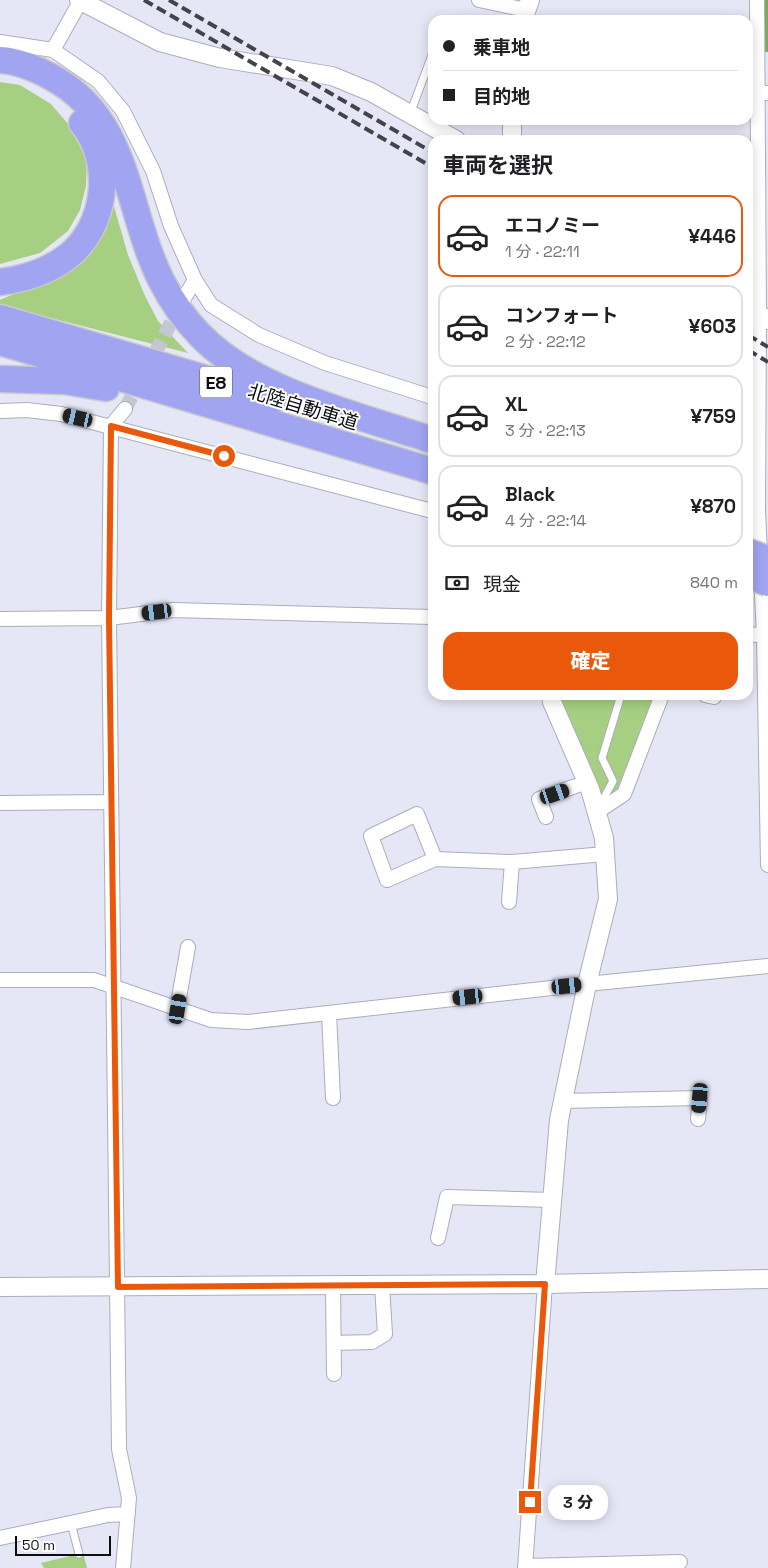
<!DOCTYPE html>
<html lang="ja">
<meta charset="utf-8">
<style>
body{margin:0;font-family:"Space Grotesk","Noto Sans JP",sans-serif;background:#f6f6f6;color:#202124;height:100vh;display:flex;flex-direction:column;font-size:19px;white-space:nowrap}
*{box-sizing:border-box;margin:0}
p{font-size:16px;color:#757577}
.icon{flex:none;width:28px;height:28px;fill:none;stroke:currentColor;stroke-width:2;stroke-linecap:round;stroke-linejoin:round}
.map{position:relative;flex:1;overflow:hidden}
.drawer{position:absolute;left:428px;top:135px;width:325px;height:565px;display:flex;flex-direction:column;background:#fff;border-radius:15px;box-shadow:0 2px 12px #0003}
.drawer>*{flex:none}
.guide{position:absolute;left:428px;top:15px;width:325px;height:110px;border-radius:15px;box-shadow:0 2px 12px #0003;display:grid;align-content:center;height:110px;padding:0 15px;background:#fff}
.scale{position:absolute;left:15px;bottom:12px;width:96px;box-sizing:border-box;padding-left:5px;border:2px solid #0c0d11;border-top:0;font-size:14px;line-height:18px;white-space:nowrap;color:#0c0d11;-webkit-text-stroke:4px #fff;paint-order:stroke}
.end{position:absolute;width:22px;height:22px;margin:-11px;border:6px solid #ea580c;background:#fff;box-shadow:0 0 0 2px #fff}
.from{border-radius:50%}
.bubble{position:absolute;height:35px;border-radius:15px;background:#fff;box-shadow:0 2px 12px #0003;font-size:16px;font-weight:800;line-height:35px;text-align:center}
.car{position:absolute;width:15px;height:30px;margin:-15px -8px;border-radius:6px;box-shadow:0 0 4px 1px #0007;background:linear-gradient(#222 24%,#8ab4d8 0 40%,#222 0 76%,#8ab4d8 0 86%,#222 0)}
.guide b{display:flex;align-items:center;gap:18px;height:48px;font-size:19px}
.guide b+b{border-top:1px solid #e0e0e0}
.guide i{width:12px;height:12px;background:#202124}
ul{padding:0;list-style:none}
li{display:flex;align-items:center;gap:15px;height:82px;margin:0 10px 8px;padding:0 5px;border:2px solid #e0e0e0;border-radius:15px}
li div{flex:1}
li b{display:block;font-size:19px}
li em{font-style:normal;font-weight:800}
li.current{border-color:#ea580c}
li>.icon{width:45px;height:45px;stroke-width:1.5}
h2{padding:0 15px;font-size:22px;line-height:60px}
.pay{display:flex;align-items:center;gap:12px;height:55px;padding:0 15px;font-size:19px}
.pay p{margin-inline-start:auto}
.cta{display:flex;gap:10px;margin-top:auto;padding:10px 15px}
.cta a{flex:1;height:58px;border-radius:15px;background:#ea580c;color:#fff;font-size:20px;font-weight:800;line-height:58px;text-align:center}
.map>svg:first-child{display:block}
.green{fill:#a6cf81}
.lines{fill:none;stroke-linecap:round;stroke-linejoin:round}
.river{stroke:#7ea955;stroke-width:24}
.minor-tunnel{stroke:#c5c6d4;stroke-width:14;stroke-dasharray:14 7;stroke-linecap:butt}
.service-casing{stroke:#acadbb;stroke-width:9}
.minor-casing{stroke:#acadbb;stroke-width:16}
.tertiary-casing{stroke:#acadbb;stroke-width:20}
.motorway-casing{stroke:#cacacb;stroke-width:29}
.service{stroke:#fff;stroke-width:7}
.minor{stroke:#fff;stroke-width:14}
.tertiary{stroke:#fff;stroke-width:18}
.motorway{stroke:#a1a5f1;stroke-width:26}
.rail{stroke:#43444b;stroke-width:4;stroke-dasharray:10 5;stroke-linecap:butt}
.motorway-bridge-casing{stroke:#cacacb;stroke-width:29;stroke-linecap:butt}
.motorway-bridge{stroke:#a1a5f1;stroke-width:26}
.route{stroke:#ea580c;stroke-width:6}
.labels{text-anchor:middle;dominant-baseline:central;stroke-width:4;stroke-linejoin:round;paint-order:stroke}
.shield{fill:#fff;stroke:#555658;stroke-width:1}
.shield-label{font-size:18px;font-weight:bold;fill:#0c0d11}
.street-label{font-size:19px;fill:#0c0d11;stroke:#fff}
</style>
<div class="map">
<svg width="768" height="1568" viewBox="0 0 768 1568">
<rect width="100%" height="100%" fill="#e6e7f6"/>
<path class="green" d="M0 82 20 85 51 104 68 124 87 160 86 186 80 210 68 231 40 253 0 264Z
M111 196 128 255 145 296 158 321 188 353 0 305V300L62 273 102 237Z
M559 695H668L633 793 607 812 558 699Z
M83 1553 87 1568H44L41 1563Z"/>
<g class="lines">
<path class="river" d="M768 0V40"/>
<path class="minor-tunnel" d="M125 409 180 306"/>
<defs>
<path id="service" d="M410 114 432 55
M599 807 613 781 602 758 621 695
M71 1523 79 1554"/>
<path id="minor" d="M479 0 526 10
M757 0 759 315 758 512 764 636 768 865
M0 42 53 50 98 81 123 111 153 171 171 226 195 280 211 305 259 335 325 363 432 397
M53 50 81 0
M748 93H768
M184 298 195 280
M0 411 27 410 61 414 432 511
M0 619 109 618 173 610 432 617
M748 634 768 636
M705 695 714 697
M0 803 111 802
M597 812 624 794 662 695
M546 817 539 799 587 782
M435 859 417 814 371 836 387 880 435 859 512 862
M509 902 512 862 605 854
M0 980H94L211 1020 248 1022 587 984 768 966
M177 1009 188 947
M329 1013 333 1098
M562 1101 700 1098 698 1119
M438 1238 447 1197 552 1200
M333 1286 334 1374
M334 1343 372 1342 385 1334 382 1285
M0 1538 108 1515 128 1514
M526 1566 680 1562
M123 1568 129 1498 119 1449 109 618 111 426 125 409
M525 1568 545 1284"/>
<path id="tertiary" d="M79 0 160 42 220 58 332 76 371 92 456 140
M523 20 530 0
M512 140V120
M748 308 768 320
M545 1284 559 1120 587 984 608 899 604 838 590 789 552 702 551 695
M0 1287 545 1284 768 1279"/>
<path id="motorway" d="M0 60C19 61 37 69 53 78 130 120 126 210 161 280 171 300 184 319 200 335 253 391 360 416 432 440
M0 282C25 279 47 272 67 257 107 227 114 161 82 123
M0 318 275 399
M0 342 432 471
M0 379 64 381 106 388"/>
</defs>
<use href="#service" class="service-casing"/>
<use href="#minor" class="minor-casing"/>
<use href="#tertiary" class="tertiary-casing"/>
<use href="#motorway" class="motorway-casing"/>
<use href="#service" class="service"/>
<use href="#minor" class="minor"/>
<use href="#tertiary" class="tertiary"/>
<use href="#motorway" class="motorway"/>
<path class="rail" d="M144 0 432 167
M169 0 432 152
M748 335 768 347
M748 350 768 362"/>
<defs>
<path id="motorway-bridge" d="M748 552 768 559
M748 575 768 583"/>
</defs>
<use href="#motorway-bridge" class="motorway-bridge-casing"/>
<use href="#motorway-bridge" class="motorway-bridge"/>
</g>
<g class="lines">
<path class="route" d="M224 456 111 426 109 618 118 1287 545 1284 530 1502"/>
</g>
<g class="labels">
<rect class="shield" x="200" y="366.5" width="32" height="31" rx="4"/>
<g class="shield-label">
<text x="216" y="382">E8</text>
</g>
<g class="street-label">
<text transform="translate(303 407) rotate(17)">北陸自動車道</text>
</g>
</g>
</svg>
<div class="scale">50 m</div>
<i class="end from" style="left:224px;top:456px"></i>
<i class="end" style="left:530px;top:1502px"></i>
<div class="bubble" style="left:548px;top:1485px;width:60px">3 分</div>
<i class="car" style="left:78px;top:418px;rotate:283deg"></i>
<i class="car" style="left:157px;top:612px;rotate:263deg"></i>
<i class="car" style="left:555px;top:794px;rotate:71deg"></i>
<i class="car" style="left:567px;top:986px;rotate:84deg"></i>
<i class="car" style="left:468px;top:997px;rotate:264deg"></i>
<i class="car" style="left:178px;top:1009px;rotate:9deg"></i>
<i class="car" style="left:700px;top:1098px;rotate:185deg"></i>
<div class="guide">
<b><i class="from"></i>乗車地</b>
<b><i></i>目的地</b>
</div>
<section class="drawer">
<h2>車両を選択</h2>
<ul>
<li class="current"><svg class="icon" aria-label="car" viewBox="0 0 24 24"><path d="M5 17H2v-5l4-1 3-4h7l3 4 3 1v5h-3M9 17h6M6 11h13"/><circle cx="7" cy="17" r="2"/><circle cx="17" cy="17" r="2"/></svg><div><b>エコノミー</b><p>1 分 · 22:11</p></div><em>¥446</em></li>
<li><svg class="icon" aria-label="car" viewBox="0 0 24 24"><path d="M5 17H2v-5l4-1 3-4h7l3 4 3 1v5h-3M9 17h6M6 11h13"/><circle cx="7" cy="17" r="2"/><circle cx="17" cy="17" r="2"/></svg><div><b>コンフォート</b><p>2 分 · 22:12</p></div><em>¥603</em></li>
<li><svg class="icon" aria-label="car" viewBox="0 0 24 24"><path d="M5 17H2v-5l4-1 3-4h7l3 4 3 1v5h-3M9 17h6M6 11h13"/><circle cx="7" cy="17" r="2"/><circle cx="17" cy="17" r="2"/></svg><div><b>XL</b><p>3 分 · 22:13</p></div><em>¥759</em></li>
<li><svg class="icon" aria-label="car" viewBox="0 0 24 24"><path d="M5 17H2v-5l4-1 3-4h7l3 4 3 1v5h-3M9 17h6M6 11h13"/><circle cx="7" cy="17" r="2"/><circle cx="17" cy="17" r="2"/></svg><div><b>Black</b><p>4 分 · 22:14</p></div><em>¥870</em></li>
</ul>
<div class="pay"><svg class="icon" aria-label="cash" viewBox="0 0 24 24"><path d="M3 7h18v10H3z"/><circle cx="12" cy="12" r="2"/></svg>現金<p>840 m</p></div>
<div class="cta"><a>確定</a></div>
</section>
</div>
